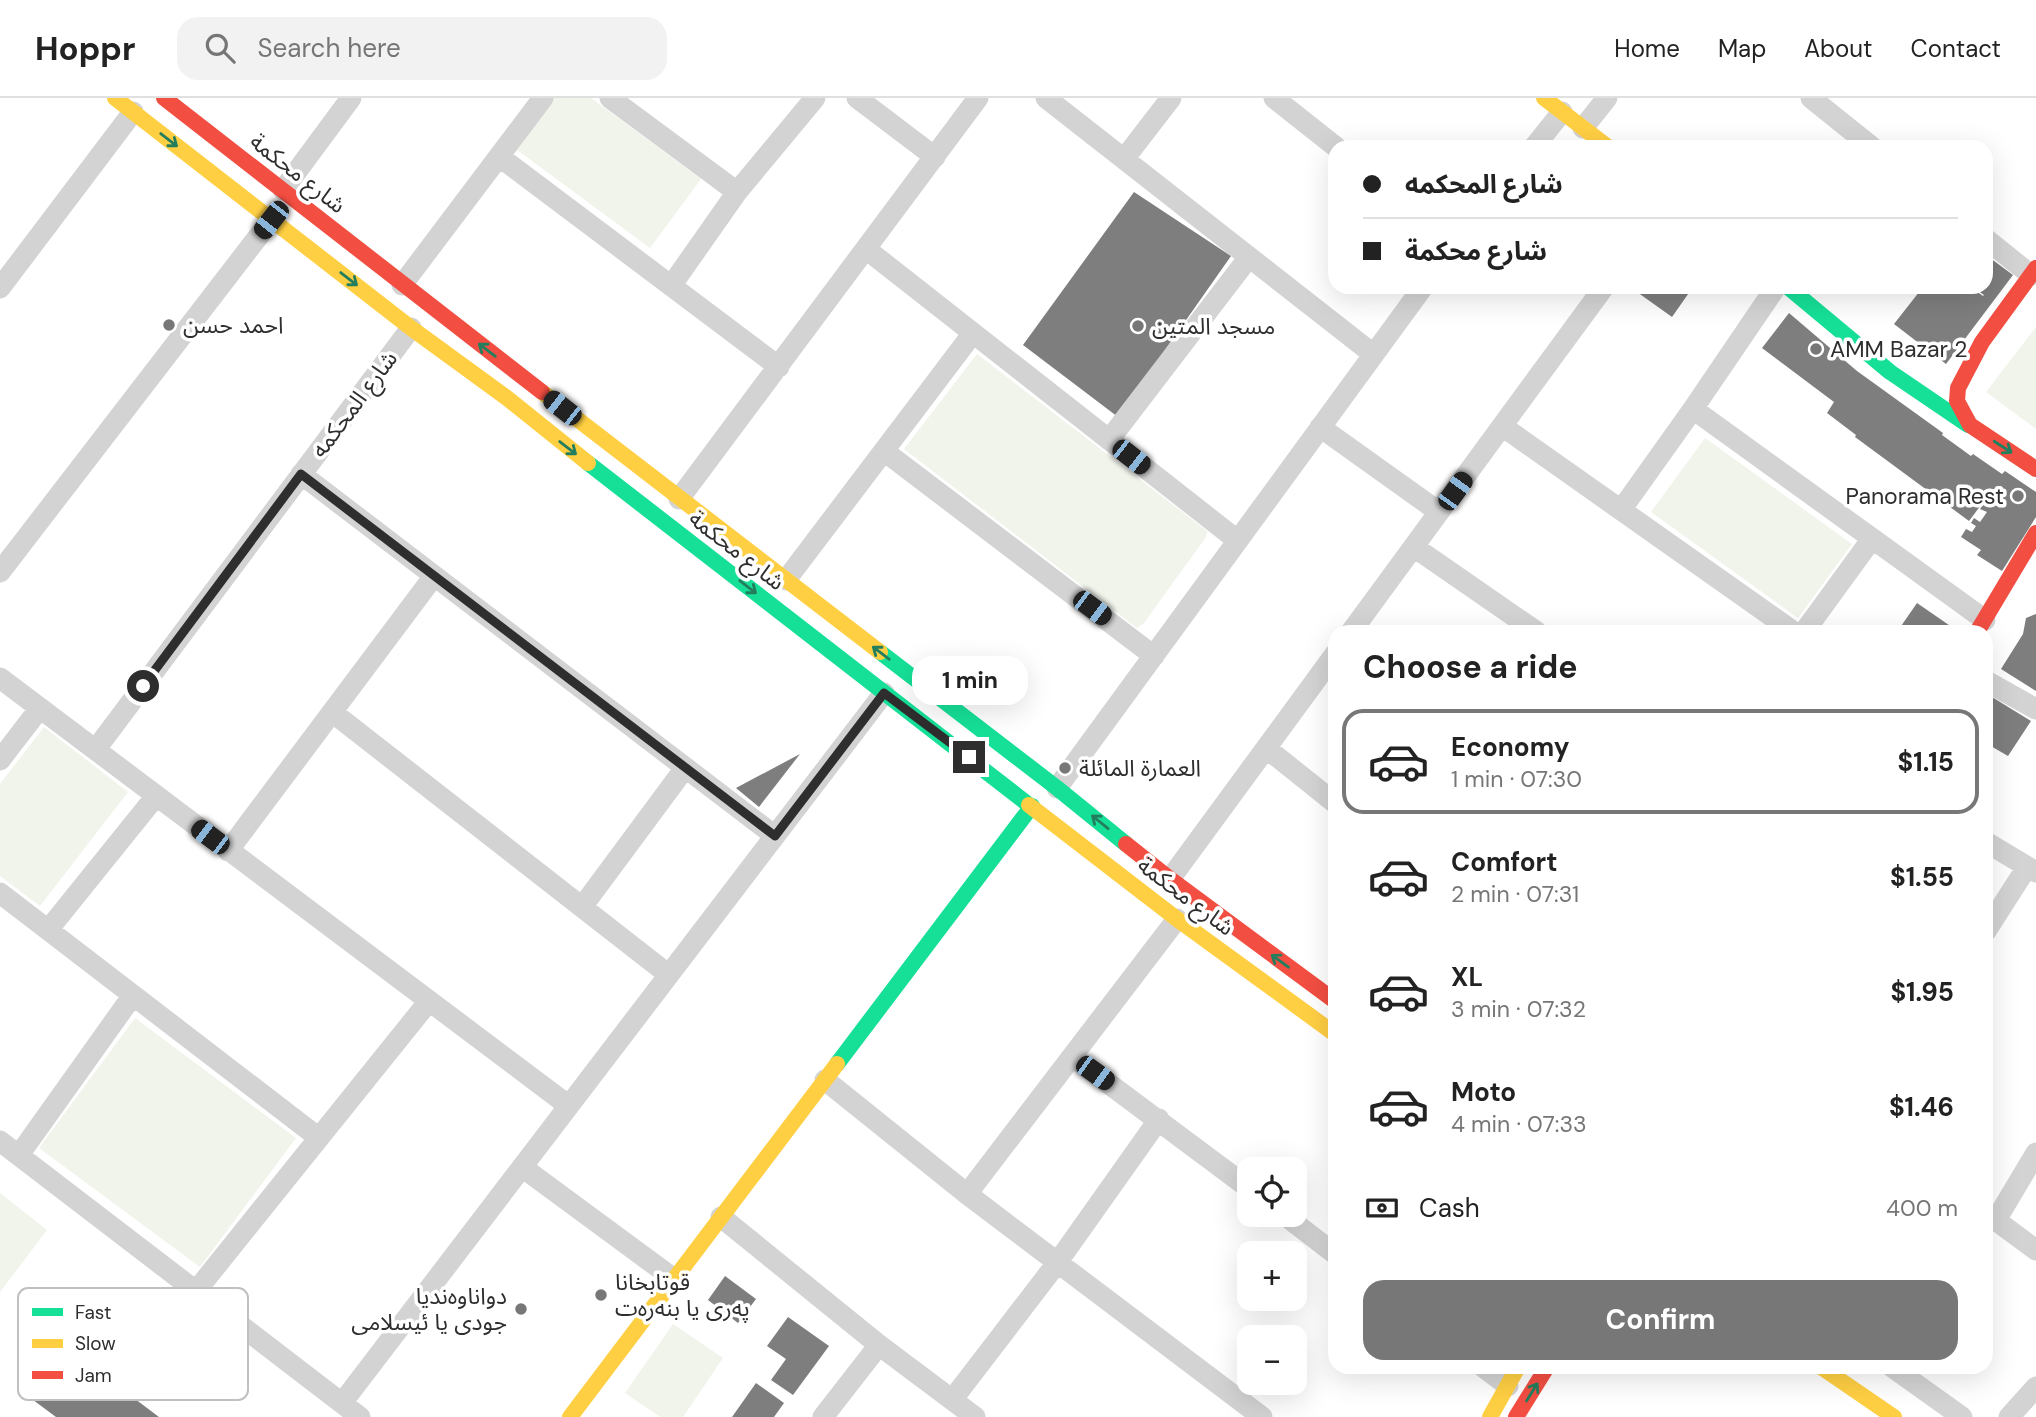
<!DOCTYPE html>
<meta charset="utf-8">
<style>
body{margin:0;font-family:"DM Sans","Noto Sans Arabic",sans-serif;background:#f2f2f2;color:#222;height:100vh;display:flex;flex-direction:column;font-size:26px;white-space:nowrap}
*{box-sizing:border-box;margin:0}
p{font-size:23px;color:#767676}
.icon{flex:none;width:38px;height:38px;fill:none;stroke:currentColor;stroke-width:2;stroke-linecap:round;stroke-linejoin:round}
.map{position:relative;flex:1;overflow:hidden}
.side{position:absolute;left:1328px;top:527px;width:665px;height:749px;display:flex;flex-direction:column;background:#fff;border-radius:21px;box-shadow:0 7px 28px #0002}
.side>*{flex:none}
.banner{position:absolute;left:1328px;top:42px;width:665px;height:154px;border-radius:21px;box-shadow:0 7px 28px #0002;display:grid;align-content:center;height:154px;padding:0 35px;background:#fff}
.fabs{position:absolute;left:1237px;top:1059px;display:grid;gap:14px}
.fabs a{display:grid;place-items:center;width:70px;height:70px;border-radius:14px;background:#fff;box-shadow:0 7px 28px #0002;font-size:35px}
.end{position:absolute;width:32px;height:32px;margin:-16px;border:9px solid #2e2e2e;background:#fff;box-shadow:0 0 0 4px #fff}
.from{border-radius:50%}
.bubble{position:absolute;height:49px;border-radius:21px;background:#fff;box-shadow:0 7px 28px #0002;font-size:23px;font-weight:700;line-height:49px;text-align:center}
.car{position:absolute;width:21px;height:42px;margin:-21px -10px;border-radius:9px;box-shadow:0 0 5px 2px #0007;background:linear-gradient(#222 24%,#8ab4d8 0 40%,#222 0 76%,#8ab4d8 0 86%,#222 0)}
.banner b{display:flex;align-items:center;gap:24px;height:66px;font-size:26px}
.banner b+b{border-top:2px solid #e0e0e0}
.banner i{width:18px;height:18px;background:#222}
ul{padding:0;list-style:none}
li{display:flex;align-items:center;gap:21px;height:105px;margin:0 14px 10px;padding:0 21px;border:4px solid transparent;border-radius:21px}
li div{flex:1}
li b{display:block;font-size:26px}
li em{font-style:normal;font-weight:700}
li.on{border-color:#777}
li>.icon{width:63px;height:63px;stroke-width:1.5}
h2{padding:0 35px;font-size:32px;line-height:84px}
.pay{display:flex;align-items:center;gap:18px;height:77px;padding:0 35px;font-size:26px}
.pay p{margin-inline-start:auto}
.action{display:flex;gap:14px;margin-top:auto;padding:14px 35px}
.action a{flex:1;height:80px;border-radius:21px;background:#777;color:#fff;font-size:28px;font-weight:700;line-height:80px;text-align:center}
header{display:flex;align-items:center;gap:42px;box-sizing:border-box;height:98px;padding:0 35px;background:#fff;border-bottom:2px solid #e0e0e0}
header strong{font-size:33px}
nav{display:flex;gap:38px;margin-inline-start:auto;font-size:24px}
.search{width:490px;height:63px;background:#f2f2f2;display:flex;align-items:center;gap:18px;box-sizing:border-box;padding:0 24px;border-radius:21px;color:#767676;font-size:26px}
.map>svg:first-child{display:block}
.green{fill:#f0f4eb}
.building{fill:#7e7e7e}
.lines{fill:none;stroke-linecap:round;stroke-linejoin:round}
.street{stroke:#d3d3d3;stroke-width:21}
.fast{stroke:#16e098;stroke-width:16}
.slow{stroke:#ffcf43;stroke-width:16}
.jam{stroke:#f24e42;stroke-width:16}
.oneway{stroke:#237e5e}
.route{stroke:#2e2e2e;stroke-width:9}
.poi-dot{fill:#777;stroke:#fff;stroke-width:2.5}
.labels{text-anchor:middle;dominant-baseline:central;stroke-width:7;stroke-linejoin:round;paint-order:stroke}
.street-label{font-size:23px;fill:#2e2e2e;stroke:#fff}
.poi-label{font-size:23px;fill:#2e2e2e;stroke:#fff;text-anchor:start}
.key{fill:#fff;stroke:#c0c0c0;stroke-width:2}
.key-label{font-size:19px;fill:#2e2e2e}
</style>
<header>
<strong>Hoppr</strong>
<div class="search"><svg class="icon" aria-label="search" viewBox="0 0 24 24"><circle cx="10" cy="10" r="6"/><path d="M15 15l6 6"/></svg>Search here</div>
<nav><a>Home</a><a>Map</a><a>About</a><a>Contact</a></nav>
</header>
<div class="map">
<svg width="2036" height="1319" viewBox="0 0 2036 1319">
<rect width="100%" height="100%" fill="#fff"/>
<path class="green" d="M531 0H591L701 81 650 150 501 40Z
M2036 229V331L1986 294Z
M977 256 1207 433 1206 439 1144 525 1137 530 904 351Z
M1705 340 1852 446 1798 520 1651 414Z
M44 629 128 694 40 808 0 778V686Z
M135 920 296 1040 200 1169 39 1050Z
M0 1095 47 1132 0 1194Z
M673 1226 723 1260 683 1319H660L625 1295Z"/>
<path class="building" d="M1134 94 1231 158 1118 319 1023 247Z
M1986 157 2013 177 1946 266 1894 226 1923 189H1970L1983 198 1984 197 1973 189H1986Z
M1630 189H1693L1672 219Z
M1789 215 1857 273 1943 335 1942 337 1971 358 1973 356 2002 376 2005 373 2036 394V419L2002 473 1977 457 1981 452 1961 439 1966 431 1972 434 1976 428 1971 425 1974 420 1980 424 1987 414 1980 411 1993 391 1969 423 1855 339 1856 337 1827 315 1834 304 1762 250Z
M1917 505 1959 534H1897Z
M2036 516V593L2001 571 2023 536 2026 520Z
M1987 596 2031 623 2008 658 1989 647 1993 641 1986 637Z
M800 656 759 709 736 690Z
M725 1178 756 1201 738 1225 708 1202Z
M788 1219 829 1248 793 1297 771 1282 786 1261 767 1248Z
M54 1240 159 1319H56L21 1293Z
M756 1285 784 1305 774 1319H732Z"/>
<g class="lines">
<path class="street" d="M610 0 737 94
M857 0 935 59
M1046 0 1373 256
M1274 0 1336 49
M1811 0 1872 49
M1583 30 1607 0
M1534 49 1562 14
M500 59 779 269
M1124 61 1171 0
M283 92 351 0
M1986 141 2031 177
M866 151 1237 442
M402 187 543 0
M671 188 737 94 815 0
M0 190 133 14
M1693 311 1985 522
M1502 328 1794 534
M1320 329 1439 414
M1109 342 1249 159
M884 353 1154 558
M301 376 775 738
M679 401 978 0
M1621 412 1693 311 1776 189
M1414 449 1537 534
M0 474 271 122
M786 482 973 235
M1351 534 1604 189
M1804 534 1871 442
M0 580 569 1008
M1986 583 2036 611
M332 614 669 877
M1266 650 1335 705
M96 651 411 230
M0 662 40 610
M1057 690 1423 189
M1986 744 2036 774
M228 753 434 478
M1170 781 1335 556
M0 795 319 1040
M582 809 685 670
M48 832 156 698
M1986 833 2027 769
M1073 959 1250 1091
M825 982 967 1096 1262 1319
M0 1043 360 1319
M19 1057 133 897
M522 1069 674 1181
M967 1096 1177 821
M1986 1115 2036 1152
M1283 1116 1335 1156
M721 1119 879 1247 975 1319
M1996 1122 2036 1055
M196 1193 429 903
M1483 1269 1508 1288
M1892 1269 1962 1319
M952 1302 1057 1165 1159 1021
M342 1305 884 595
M823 1319 879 1247
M2009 1319 2036 1289"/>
<path class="fast" d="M1788 189 1890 274 1968 327
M588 365 1029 707
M880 554 1057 690 1126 746
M837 966 1032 708"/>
<path class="slow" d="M115 0 411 230 507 300 588 365
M1544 0 1608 49
M542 294 880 554
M1029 707 1177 821 1335 936
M1821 1269 1894 1319
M570 1319 837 966
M1490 1319 1518 1269"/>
<path class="jam" d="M164 0 542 294
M2036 170 1982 244 1958 290 1957 303 1970 327 2036 371
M1977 534 2036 435
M1126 746 1170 781 1335 903
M1516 1319 1547 1269"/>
</g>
<defs><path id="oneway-shaft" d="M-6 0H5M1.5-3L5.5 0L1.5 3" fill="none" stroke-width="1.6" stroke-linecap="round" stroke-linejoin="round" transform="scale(1.75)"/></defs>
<g class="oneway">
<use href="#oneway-shaft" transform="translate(169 42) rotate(38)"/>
<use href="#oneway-shaft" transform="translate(349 181) rotate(38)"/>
<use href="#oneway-shaft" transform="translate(487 252) rotate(-143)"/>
<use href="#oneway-shaft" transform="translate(2003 349) rotate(33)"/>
<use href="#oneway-shaft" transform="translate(568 350) rotate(38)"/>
<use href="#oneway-shaft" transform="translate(748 489) rotate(38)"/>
<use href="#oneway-shaft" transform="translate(881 555) rotate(-143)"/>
<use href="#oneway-shaft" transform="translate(1100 724) rotate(-141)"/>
<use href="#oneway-shaft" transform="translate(1280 863) rotate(-144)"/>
<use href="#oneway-shaft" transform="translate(1532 1294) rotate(-58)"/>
</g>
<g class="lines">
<path class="route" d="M143 588 301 376 775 738 884 595 969 659"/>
</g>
<g class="poi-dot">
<circle cx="169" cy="227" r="7"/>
<circle cx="1138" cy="228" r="7"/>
<circle cx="1816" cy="251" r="7"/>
<circle cx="2018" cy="398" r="7"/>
<circle cx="1065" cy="670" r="7"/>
<circle cx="601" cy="1197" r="7"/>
<circle cx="521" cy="1211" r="7"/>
</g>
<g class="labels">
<g class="street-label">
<text transform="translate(298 75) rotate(38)">شارع محكمة</text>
<text transform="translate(354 306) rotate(-53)">شارع المحكمه</text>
<text transform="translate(737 452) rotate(38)">شارع محكمة</text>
<text transform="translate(1186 798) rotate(37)">شارع محكمة</text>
</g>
<g class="poi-label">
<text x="183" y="227">احمد حسن</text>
<text x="1152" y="228">مسجد المتين</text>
<text x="1830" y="251">AMM Bazar 2</text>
<text x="2004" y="398" text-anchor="end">Panorama Rest</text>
<text x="1079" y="670">العمارة المائلة</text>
<text x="615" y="1184">قوتابخانا<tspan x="615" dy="26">پەری یا بنەرەت</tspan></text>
<text x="507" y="1198" text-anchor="end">دواناوەندیا<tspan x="507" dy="26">جودی یا ئیسلامی</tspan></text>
</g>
</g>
<rect x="18" y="1190" width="230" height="112" rx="10" class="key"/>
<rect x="32" y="1210" width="31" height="8" fill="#16e098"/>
<rect x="32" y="1241" width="31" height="9" fill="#ffcf43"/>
<rect x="32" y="1273" width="31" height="8" fill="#f24e42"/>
<g class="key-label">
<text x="75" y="1221">Fast</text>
<text x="75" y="1252">Slow</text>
<text x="75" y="1284">Jam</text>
</g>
</svg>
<div class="fabs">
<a><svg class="icon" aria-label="locate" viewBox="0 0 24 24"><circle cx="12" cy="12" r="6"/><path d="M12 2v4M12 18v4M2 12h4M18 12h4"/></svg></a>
<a>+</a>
<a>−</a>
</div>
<i class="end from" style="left:143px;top:588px"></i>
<i class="end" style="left:969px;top:659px"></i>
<div class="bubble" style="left:912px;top:558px;width:116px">1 min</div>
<i class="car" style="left:271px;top:122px;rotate:218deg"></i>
<i class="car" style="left:562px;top:310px;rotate:308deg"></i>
<i class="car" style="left:1131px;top:359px;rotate:128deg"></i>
<i class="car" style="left:1455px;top:393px;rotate:36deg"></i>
<i class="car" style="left:1092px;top:510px;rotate:127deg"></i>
<i class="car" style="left:210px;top:739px;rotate:307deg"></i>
<i class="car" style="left:1095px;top:975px;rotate:126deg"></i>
<div class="banner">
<b><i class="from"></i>شارع المحكمه</b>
<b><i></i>شارع محكمة</b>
</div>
<section class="side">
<h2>Choose a ride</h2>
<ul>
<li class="on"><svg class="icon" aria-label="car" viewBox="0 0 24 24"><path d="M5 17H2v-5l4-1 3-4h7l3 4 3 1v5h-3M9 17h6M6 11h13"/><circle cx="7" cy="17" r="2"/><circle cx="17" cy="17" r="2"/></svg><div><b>Economy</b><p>1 min · 07:30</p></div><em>$1.15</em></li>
<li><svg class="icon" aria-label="car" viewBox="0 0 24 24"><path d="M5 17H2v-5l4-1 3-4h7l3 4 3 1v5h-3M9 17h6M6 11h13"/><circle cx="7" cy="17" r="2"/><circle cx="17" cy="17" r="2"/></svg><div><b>Comfort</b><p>2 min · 07:31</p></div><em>$1.55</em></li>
<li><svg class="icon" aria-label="car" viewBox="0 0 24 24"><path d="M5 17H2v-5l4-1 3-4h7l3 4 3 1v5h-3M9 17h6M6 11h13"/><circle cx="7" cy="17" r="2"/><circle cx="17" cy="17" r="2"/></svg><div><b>XL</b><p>3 min · 07:32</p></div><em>$1.95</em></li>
<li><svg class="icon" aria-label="car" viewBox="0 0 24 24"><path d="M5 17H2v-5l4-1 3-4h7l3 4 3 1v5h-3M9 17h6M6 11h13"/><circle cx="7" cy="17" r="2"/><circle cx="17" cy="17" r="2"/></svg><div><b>Moto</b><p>4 min · 07:33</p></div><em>$1.46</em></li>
</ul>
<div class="pay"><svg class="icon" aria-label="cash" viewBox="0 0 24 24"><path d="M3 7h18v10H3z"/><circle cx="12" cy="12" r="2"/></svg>Cash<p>400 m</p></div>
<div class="action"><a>Confirm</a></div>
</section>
</div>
